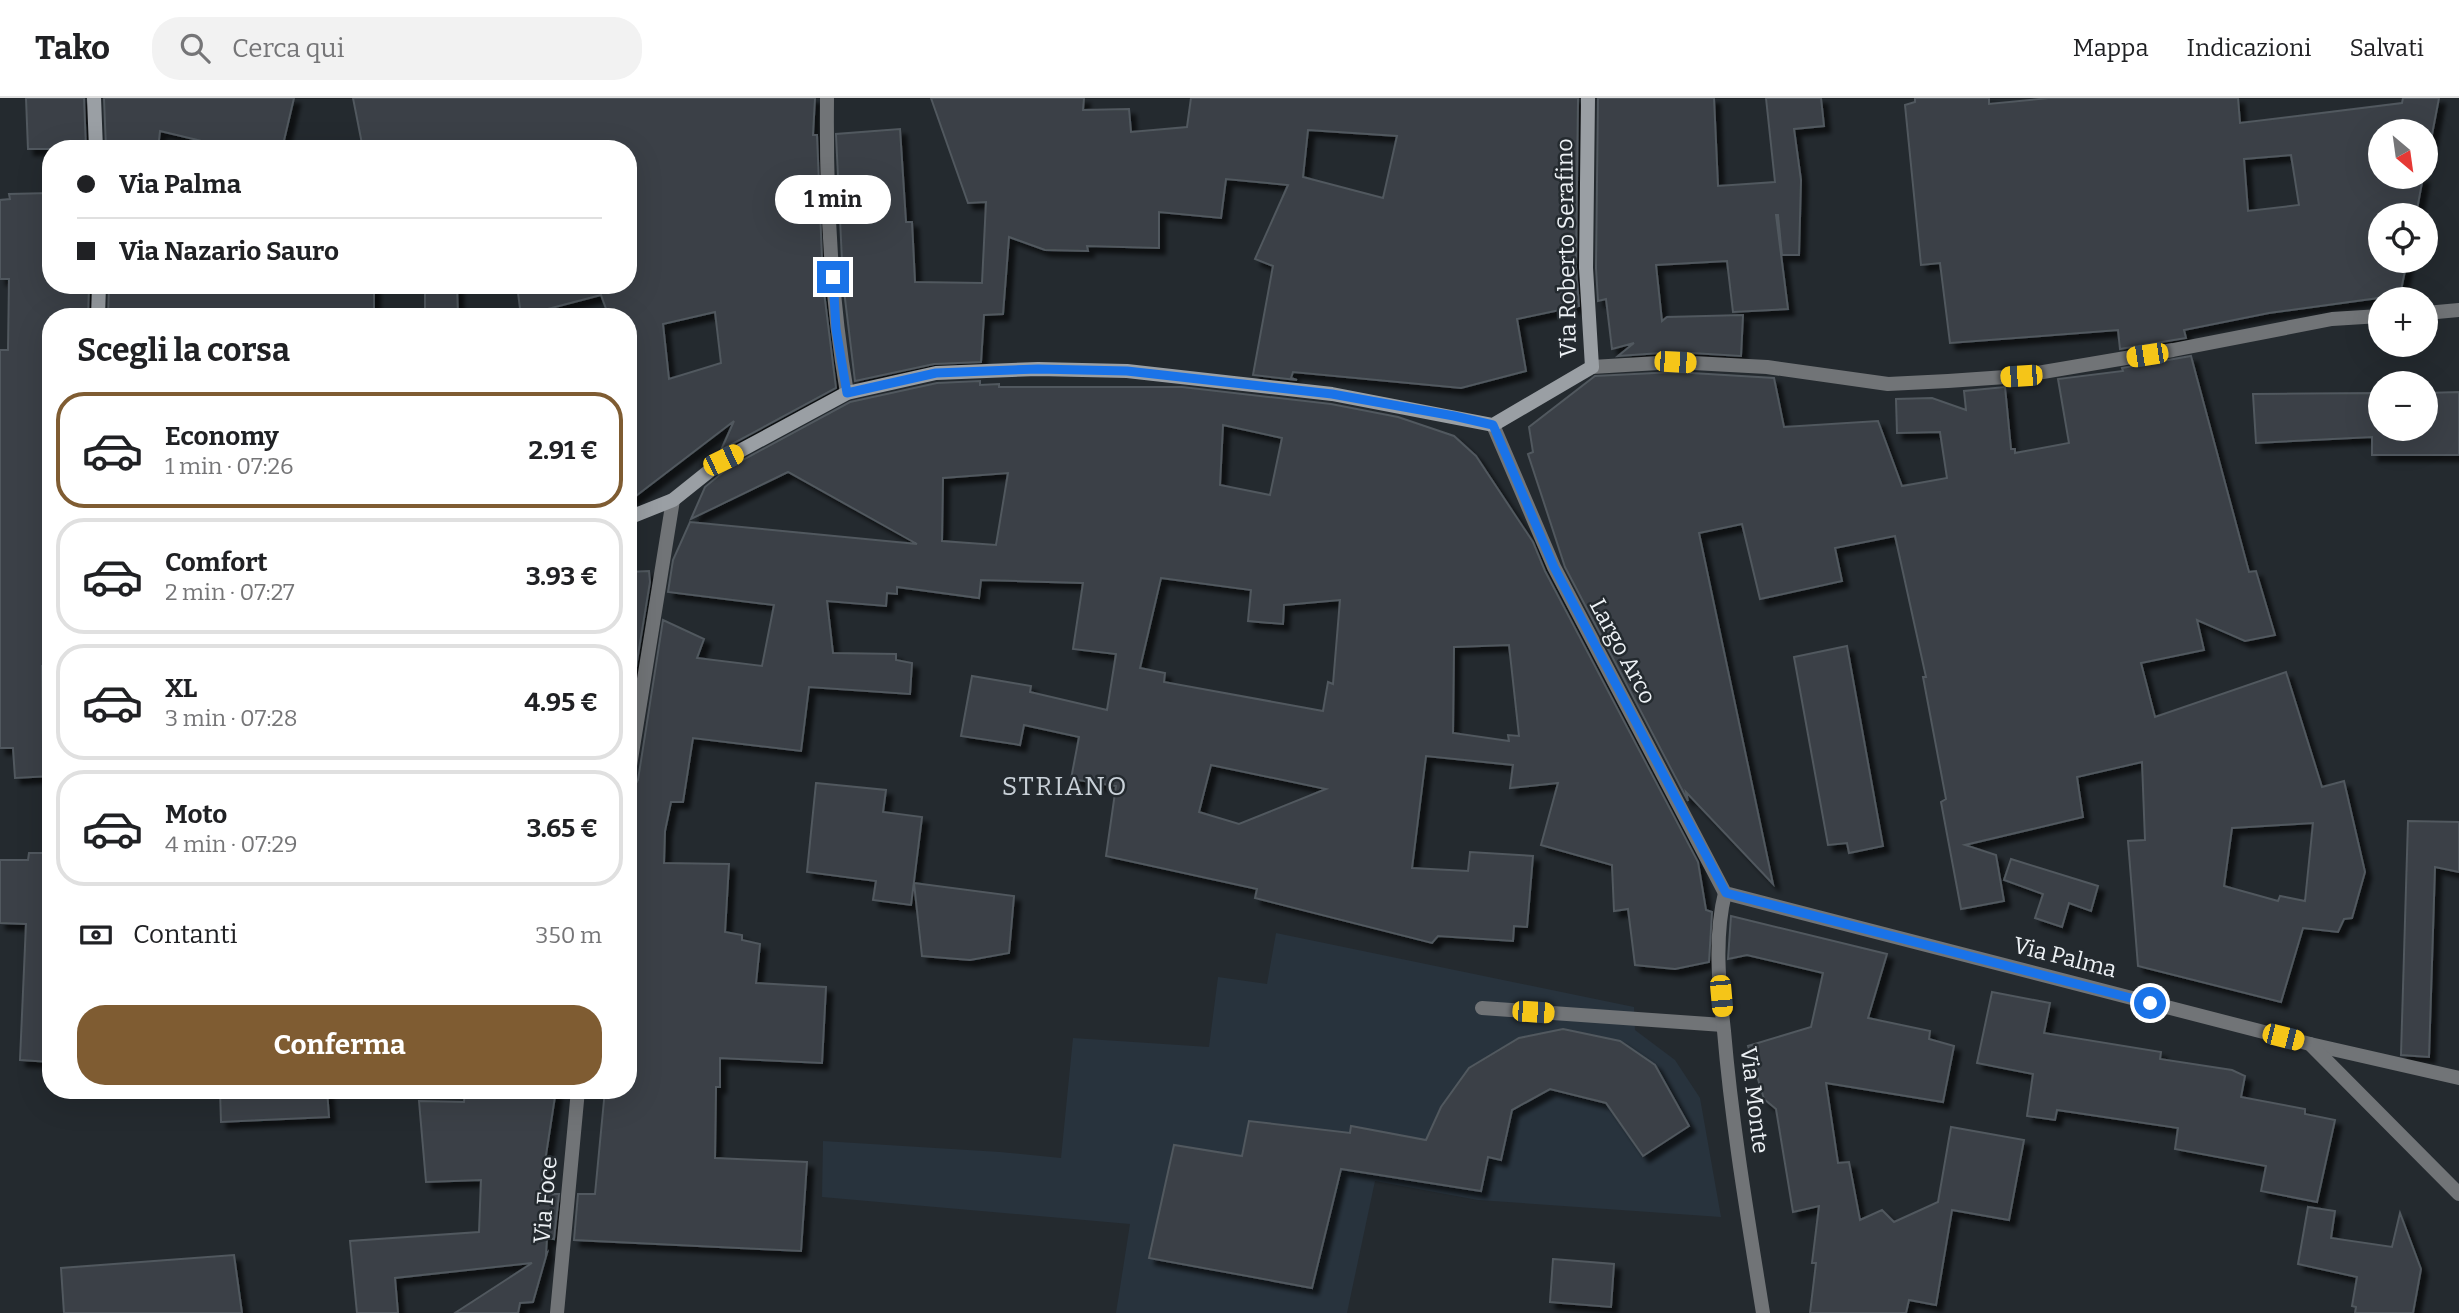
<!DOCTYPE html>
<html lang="it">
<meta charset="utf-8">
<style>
body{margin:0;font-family:Bitter,serif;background:#f2f2f2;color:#202124;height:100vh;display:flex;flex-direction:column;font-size:26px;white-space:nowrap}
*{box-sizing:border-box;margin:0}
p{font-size:23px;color:#757577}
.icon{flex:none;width:38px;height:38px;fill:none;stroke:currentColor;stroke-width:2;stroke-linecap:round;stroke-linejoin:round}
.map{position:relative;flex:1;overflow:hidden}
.details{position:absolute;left:42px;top:210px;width:595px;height:791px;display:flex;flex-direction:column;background:#fff;border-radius:28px;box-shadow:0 7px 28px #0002}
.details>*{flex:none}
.banner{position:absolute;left:42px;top:42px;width:595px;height:154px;border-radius:28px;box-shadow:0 7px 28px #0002;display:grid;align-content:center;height:154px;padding:0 35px;background:#fff}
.needle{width:46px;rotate:151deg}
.buttons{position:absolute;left:2368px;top:21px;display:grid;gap:14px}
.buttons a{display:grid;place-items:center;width:70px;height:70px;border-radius:50%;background:#fff;box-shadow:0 7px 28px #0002;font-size:35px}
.end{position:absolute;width:32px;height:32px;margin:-16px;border:9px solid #1a73e8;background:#fff;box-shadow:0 0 0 4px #fff}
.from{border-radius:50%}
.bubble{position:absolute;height:49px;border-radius:24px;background:#fff;box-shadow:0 7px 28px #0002;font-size:23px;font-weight:700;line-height:49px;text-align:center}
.car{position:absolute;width:21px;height:42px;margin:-21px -10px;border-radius:9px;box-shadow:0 0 5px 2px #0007;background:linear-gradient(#f5c518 24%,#345 0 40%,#f5c518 0 76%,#345 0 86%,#f5c518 0)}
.banner b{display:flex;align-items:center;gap:24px;height:66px;font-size:26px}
.banner b+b{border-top:2px solid #e0e0e0}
.banner i{width:18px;height:18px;background:#202124}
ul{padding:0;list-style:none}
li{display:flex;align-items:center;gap:21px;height:116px;margin:0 14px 10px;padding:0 21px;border:4px solid #e0e0e0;border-radius:28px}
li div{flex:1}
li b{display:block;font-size:26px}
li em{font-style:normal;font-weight:700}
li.current{border-color:#7f5c32}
li>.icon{width:63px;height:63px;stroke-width:1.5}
h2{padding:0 35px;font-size:32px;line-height:84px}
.pay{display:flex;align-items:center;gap:18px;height:77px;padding:0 35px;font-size:26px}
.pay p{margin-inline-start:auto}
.primary-button{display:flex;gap:14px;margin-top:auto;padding:14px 35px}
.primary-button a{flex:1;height:80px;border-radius:28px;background:#7f5c32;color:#fff;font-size:28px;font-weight:700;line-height:80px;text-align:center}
header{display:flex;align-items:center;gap:42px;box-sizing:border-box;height:98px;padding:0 35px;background:#fff;border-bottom:2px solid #e0e0e0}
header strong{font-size:33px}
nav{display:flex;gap:38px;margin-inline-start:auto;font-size:24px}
.search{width:490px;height:63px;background:#f2f2f2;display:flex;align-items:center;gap:18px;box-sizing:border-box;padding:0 24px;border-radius:28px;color:#757577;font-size:26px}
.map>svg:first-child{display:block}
.built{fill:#28333d}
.building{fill:#3a4046;stroke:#51585e;stroke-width:2;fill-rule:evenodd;filter:url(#shadow)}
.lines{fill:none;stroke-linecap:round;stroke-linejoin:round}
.service{stroke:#717477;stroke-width:14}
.minor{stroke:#717477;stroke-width:14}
.tertiary{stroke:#717477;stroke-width:14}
.secondary{stroke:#9a9fa4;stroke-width:14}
.route{stroke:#1a73e8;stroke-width:9}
.labels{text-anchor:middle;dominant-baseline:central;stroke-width:5;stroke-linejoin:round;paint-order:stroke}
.street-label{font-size:23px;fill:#edf1f5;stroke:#242a2f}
.quarter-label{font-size:26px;letter-spacing:2px;fill:#c9d1d8;stroke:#242a2f}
</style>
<header>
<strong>Tako</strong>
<div class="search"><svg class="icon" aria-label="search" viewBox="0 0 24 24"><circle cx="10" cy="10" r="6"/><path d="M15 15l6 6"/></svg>Cerca qui</div>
<nav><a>Mappa</a><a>Indicazioni</a><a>Salvati</a></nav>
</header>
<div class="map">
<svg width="2459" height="1215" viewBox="0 0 2459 1215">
<defs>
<filter id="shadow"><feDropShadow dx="6" dy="6" stdDeviation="2" flood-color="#0009"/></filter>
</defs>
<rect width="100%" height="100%" fill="#242a2f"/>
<path class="built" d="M1276 835 1634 909 1635 932 1675 962 1700 1000 1721 1119 1478 1102 1375 1083 1347 1215H1116L1130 1126 822 1099 823 1043 1000 1054 1061 1060 1073 940 1209 949 1218 879 1267 886Z"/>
<path class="building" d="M26 0H84L86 51H28Z
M104 0H294L282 51H235L160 33 158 51H106Z
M353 0H815L813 37H817L823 186 836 290 721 352 734 323 628 404V219H609L601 197 521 218 517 187H628V171L632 170 628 51H363ZM715 214 721 265 669 281 663 226Z
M931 0H1084L1083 12 1129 11 1131 34 1187 29 1191 0H1578L1576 170 1579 208 1517 221 1526 273 1461 290 1293 274 1291 280 1297 282 1253 277 1273 168 1255 161 1288 87 1226 81 1221 120 1159 114V150L1087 148 1088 153 1045 152 1009 139 1003 216 984 217 981 264 934 266 855 283 843 184 836 36 900 31 906 124H912L915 184 982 185 986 104 968 105ZM1308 32 1397 38 1383 100 1303 79Z
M1598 0H1714L1718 88 1775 84 1766 0H1821L1824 28 1794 31 1801 82 1799 157H1782L1778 117H1776L1788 211 1733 214 1727 163 1656 167 1662 223 1667 219 1743 217 1741 258 1675 254 1618 258 1634 245 1612 251 1606 201 1598 203 1596 170Z
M1915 0H1989V6L2049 0H2238L2240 25 2402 5 2403 0H2439L2426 68V33H2380V79H2423L2416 117H2380V163H2407L2400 197 2269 215 2184 232 2186 240 2120 251 2118 232 1950 245 1940 165 1921 167 1905 7 1915 4ZM2291 57 2299 107 2248 113 2244 61Z
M51 95V187H89L88 219H51V568H42L43 650 51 649V678L15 680 13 650H0V252H8L9 181H0V102L10 101 9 96Z
M109 187H374V219H108Z
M425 187H457L458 219H425Z
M2191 258 2249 474 2256 473 2275 537 2245 543 2197 522 2204 552 2141 565 2155 619 2286 574 2322 689 2344 683 2365 774 2352 820 2344 821 2338 834 2303 830 2281 904 2138 868 2128 743 2145 742 2142 664 2077 679 2083 719 1965 747 1996 757 2004 803 1961 811 1941 704 1946 701 1923 579H1926L1895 438 1835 450 1842 483 1760 501 1742 426 1699 435 1773 786 1686 694 1688 703 1565 469 1528 356 1533 354 1529 329 1595 278 1675 274 1774 280 1784 329 1878 323 1902 388 1947 380 1940 334 1897 335 1896 301 1932 300 1966 312 1964 293 2005 289 2011 351H2015V355L2069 345 2058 281 2123 273 2122 270ZM2313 725 2305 803 2280 798 2278 803 2224 788 2232 730Z
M980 283V287L999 286V289H1182L1331 306 1398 319 1454 338 1476 358 1533 444 1545 473 1698 764 1706 812 1712 814 1709 864 1675 871 1635 867 1628 811 1614 813 1612 767 1541 747 1558 685 1510 690 1513 667 1426 658 1412 770 1468 773 1470 754 1533 758 1527 829 1514 828 1513 843 1438 838 1432 845 1255 800 1257 791 1106 758 1116 688 1071 681 1079 639 1024 627 1020 647 961 638 972 578 1031 588 1030 594 1107 612 1116 556 1073 551 1083 485 981 482 979 500 897 489V496L887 495 886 508 827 503 833 555 896 556V562L912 565 910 596 809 589 801 653 693 640 683 704H671L665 733 664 765 729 766 725 834 742 837V842L760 846 756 885 826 889 822 965 720 960V989H716L715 1060 807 1064 801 1153 574 1142 578 1096H595L605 992H628V790L636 731H628V689L635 687 638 682 663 522 704 541 697 560 762 568 774 507 668 494 673 462 690 424 917 446 788 374 691 421 705 389 728 370 850 304 937 285ZM1223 327 1282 340 1270 397 1220 387ZM1008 375 996 447 942 443 943 380ZM1161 480 1251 492 1248 523 1283 526 1284 507 1340 502 1333 586 1328 584 1323 613 1164 584 1165 575 1140 570ZM1509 547 1519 638 1508 637 1509 643 1453 635 1454 549ZM1211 667 1326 691 1239 726 1199 714Z
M2459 294V357H2372V339L2256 345 2253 296 2380 295V331H2426V295Z
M649 473 650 484 628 618V474Z
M1847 548 1883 748 1849 755 1847 745 1828 747 1794 559Z
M816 685 886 692 883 714 922 719 911 807 873 802 876 783 807 774Z
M2408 723 2459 724V774L2435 769 2429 959 2401 957Z
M29 755H51V964L20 962 26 826 0 825V762H28Z
M2011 761 2098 788 2091 813 2069 805 2062 829 2035 820 2043 796 2004 782Z
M914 785 1014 798 1009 855 970 862 922 858Z
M1731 818 1887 856 1868 920 1930 933 1929 941 1954 948 1943 1004 1826 985 1838 1065 1849 1064 1860 1122 1882 1112 1894 1124 1938 1104 1951 1029 2024 1042 2009 1122 1952 1112 1936 1207 1909 1202 1906 1215H1810L1816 1165H1812L1819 1108 1793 1114 1776 1011 1764 1001 1748 948 1811 929 1823 875 1747 857 1728 861Z
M1992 894 2050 905 2044 935 2161 954 2160 961 2232 972 2245 978 2241 999 2305 1011V1016L2335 1022 2317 1104 2261 1093 2266 1068 2175 1051 2178 1030 2057 1012 2055 1022 2027 1018 2033 976 1977 965Z
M1563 931 1620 943 1655 967 1689 1028 1643 1058 1606 1005 1550 991 1512 1012 1501 1062 1488 1059 1481 1093 1341 1071 1312 1190 1149 1160 1174 1047 1242 1058 1249 1023 1350 1035 1351 1028 1426 1042 1441 1009 1469 970 1519 940Z
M220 992H327L329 1019 221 1024Z
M465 992H556L540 1096H559L554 1141 547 1140 546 1156 547 1155 533 1204 520 1205 518 1215H455L532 1165 395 1180 398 1215H357L350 1143 479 1134 481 1082 426 1084 419 1003 464 1004Z
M2308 1109 2335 1113 2331 1140 2392 1149 2400 1115 2421 1171 2413 1215H2355L2356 1209 2352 1208 2357 1179 2298 1166Z
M234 1157 242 1215H64L61 1170Z
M1553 1161 1614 1166 1611 1209 1550 1204Z"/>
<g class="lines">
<path class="service" d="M1482 910 1723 927"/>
<path class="minor" d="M827 0C826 99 830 198 847 295
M2426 215 2459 212
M1592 269 1675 264 1767 269 1888 286 1948 283 2020 278 2173 252 2332 221 2380 218
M628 680 673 402
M1725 795C1714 839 1719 888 1724 933 1732 1028 1748 1121 1763 1215
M2310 946 2459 980
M557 1215 578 992"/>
<path class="tertiary" d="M1493 327 1554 469 1725 795 2310 946 2459 1096"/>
<path class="secondary" d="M94 0 96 51
M98 219 99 187
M628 420 673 402 723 362 847 295 936 275 1038 271 1127 273 1332 296 1493 327 1592 269 1586 170 1588 0"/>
</g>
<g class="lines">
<path class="route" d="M833 179 836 231 847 295 936 275 1038 271 1127 273 1332 296 1454 318 1493 327 1554 469 1726 795 2150 905"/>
</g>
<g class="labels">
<g class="street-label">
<text transform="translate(1566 150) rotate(-91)">Via Roberto Serafino</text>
<text transform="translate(1623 553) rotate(62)">Largo Arco</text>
<text transform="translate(2065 859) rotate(14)">Via Palma</text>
<text transform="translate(1755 1002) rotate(83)">Via Monte</text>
<text transform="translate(545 1102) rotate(-85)">Via Foce</text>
</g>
<g class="quarter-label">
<text x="1065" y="688">STRIANO</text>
</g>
</g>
</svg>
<div class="buttons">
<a><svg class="needle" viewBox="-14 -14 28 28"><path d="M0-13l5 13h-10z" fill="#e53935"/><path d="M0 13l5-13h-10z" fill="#757577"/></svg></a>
<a><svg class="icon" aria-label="locate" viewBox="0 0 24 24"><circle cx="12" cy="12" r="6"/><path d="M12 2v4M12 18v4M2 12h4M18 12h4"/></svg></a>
<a>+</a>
<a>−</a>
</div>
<i class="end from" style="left:2150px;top:905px"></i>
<i class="end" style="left:833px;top:179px"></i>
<div class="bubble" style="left:775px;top:77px;width:116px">1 min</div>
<i class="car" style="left:2147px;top:257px;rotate:261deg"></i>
<i class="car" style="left:1675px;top:264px;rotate:93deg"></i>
<i class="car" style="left:2021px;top:278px;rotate:266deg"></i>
<i class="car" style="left:723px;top:362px;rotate:64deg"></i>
<i class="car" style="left:1721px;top:898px;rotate:175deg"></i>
<i class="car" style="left:1533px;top:914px;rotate:94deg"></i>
<i class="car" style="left:2283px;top:939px;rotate:104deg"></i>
<div class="banner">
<b><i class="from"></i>Via Palma</b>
<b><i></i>Via Nazario Sauro</b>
</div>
<section class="details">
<h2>Scegli la corsa</h2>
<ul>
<li class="current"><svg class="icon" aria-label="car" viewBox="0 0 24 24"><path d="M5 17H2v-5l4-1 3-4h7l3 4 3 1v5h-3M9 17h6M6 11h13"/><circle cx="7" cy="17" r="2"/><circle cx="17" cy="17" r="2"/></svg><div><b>Economy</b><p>1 min · 07:26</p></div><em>2.91 €</em></li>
<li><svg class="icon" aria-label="car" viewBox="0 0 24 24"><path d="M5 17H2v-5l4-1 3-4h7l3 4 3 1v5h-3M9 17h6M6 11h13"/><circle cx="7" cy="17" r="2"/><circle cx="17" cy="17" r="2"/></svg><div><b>Comfort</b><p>2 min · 07:27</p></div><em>3.93 €</em></li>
<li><svg class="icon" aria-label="car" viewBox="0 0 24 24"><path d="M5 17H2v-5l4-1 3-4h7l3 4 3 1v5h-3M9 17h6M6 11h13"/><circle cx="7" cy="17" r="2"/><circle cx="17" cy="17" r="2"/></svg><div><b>XL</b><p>3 min · 07:28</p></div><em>4.95 €</em></li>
<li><svg class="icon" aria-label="car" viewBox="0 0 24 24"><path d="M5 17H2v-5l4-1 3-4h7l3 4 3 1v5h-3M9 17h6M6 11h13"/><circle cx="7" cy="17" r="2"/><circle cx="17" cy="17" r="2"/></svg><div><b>Moto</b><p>4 min · 07:29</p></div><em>3.65 €</em></li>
</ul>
<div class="pay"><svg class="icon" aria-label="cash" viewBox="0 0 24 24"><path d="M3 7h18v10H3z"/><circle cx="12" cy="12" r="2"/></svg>Contanti<p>350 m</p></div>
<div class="primary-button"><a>Conferma</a></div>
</section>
</div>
